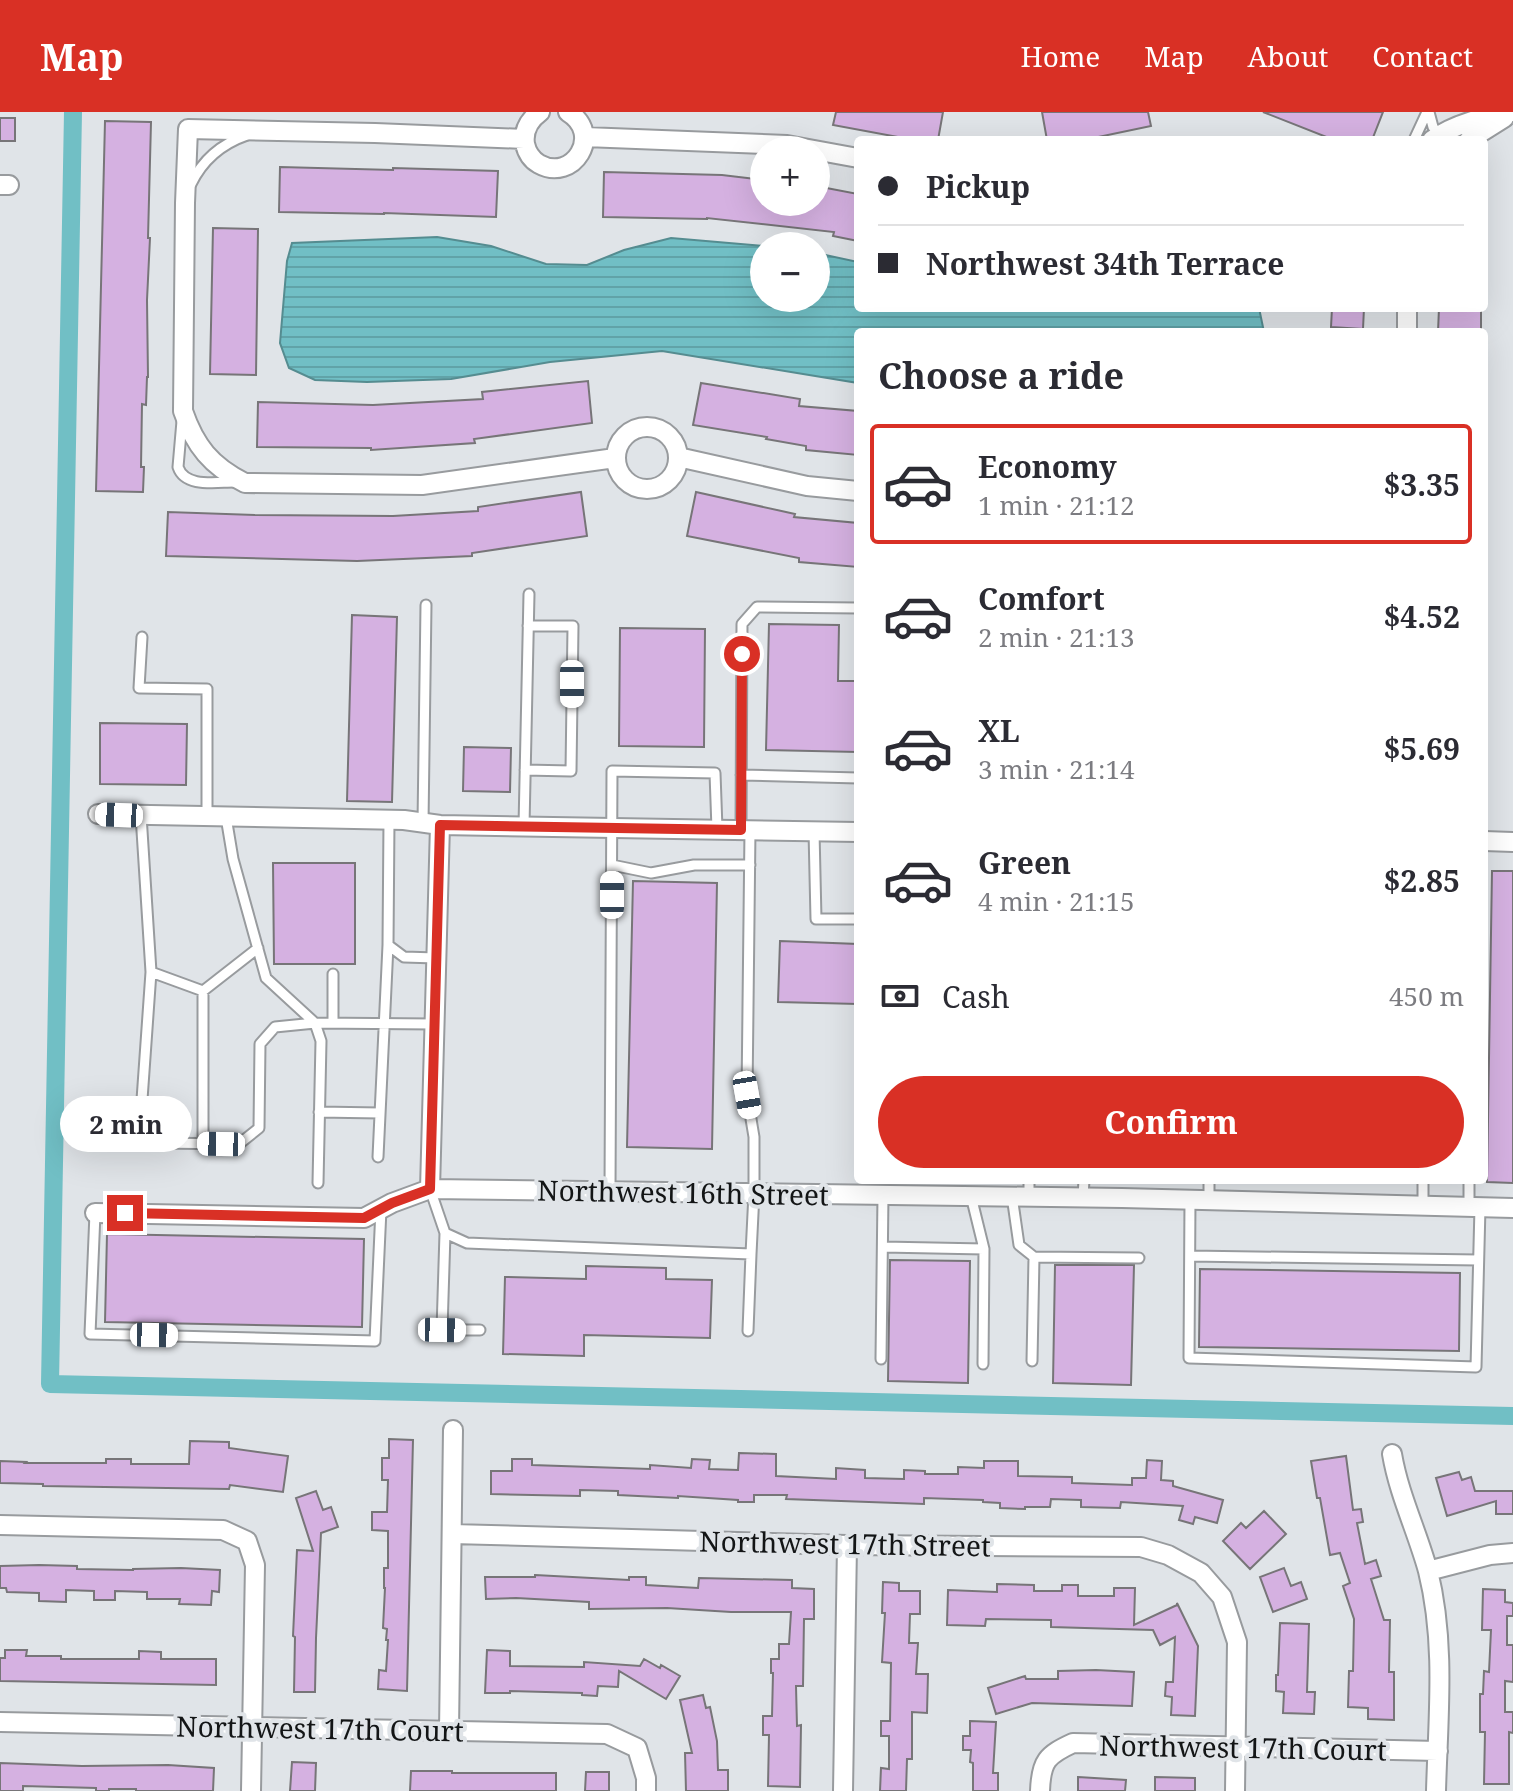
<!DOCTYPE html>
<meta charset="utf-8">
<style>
body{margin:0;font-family:"Noto Serif",serif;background:#f7f7f7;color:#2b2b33;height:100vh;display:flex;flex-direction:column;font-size:30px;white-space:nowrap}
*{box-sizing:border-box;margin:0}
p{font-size:26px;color:#7c7c81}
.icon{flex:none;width:44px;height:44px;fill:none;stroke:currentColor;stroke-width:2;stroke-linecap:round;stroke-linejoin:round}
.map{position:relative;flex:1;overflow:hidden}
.sheet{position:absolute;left:854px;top:216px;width:634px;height:856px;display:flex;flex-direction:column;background:#fff;border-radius:8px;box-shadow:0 8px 32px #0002}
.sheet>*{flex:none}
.hud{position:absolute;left:854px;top:24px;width:634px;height:176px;border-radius:8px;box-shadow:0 8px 32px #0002;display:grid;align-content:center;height:176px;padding:0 24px;background:#fff}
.buttons{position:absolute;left:750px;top:24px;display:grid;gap:16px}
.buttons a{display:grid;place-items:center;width:80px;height:80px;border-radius:50%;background:#fff;box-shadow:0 8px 32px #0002;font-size:40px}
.end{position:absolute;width:36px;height:36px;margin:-18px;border:10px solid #d93025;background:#fff;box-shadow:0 0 0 4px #fff}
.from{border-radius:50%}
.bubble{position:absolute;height:56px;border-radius:28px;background:#fff;box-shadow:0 8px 32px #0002;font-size:26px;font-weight:700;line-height:56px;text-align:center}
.car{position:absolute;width:24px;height:48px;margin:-24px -12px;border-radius:10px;box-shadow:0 0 6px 2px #0007;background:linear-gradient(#fff 24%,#345 0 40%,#fff 0 76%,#345 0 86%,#fff 0)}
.hud b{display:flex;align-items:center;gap:28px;height:76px;font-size:30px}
.hud b+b{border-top:2px solid #e1e1e2}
.hud i{width:20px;height:20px;background:#2b2b33}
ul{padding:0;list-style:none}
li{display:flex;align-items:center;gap:24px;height:120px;margin:0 16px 12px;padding:0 8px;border:4px solid transparent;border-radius:8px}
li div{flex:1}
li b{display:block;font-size:30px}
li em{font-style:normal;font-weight:700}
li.selected{border-color:#d93025}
li>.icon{width:72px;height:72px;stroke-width:1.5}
h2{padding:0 24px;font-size:36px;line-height:96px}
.pay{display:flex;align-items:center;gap:20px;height:88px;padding:0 24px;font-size:30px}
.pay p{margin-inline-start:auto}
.primary-button{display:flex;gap:16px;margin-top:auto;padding:16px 24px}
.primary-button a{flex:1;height:92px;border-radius:48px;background:#d93025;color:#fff;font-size:32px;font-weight:700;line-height:92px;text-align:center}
header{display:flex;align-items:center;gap:48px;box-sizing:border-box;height:112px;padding:0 40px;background:#d93025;color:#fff}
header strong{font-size:38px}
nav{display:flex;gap:44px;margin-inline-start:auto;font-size:28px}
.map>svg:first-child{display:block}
.water{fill:url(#water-rules);stroke:#558c90;stroke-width:2}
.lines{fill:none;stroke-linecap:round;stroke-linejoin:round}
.canal{stroke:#71bfc5;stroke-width:18}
.building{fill:#d5b1e1;stroke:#777578;stroke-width:2}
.service-casing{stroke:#989b9e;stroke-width:13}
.minor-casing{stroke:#989b9e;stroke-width:22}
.service{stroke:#fff;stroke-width:9}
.minor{stroke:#fff;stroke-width:18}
.route{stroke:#d93025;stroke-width:10}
.labels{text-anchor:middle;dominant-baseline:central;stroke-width:8;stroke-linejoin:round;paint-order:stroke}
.street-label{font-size:28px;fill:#131516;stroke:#e0e4e8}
</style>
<header>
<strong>Map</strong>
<nav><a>Home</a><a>Map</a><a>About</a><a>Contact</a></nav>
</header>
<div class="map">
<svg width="1513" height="1679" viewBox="0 0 1513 1679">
<defs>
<pattern id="water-rules" width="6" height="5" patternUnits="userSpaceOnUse" patternTransform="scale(2)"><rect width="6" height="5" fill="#71bfc5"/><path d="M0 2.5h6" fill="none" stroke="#61a3a8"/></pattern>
</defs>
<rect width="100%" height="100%" fill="#e0e4e8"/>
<path class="water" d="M437 125 491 134 546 152 587 153 624 138 671 126 764 134V186H816V141L858 150V196H1259L1264 220H858V271L662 239 550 250 451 267 367 270 315 268 289 256 280 231 287 149 292 131Z"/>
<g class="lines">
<path class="canal" d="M73 0 50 1272 1513 1304"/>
</g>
<path class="building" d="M836 0H943L938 28H914L833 13Z
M1042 0H1148L1151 14 1084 28H1047Z
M1263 0H1383L1372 28H1334Z
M0 6H15V29H0Z
M105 9 151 10 148 126H150L147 188 148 265H147L146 293 142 292 141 355H144L143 380 96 379Z
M280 55 393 58V56L498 59 496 105 384 101V102L279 100Z
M604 60 722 63 764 68V90H816V74L858 82V129L833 124 834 120 707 106V107L603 105Z
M213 116 258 117 256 263 210 262Z
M1332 196H1364L1363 217 1331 215Z
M1439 196H1481V220H1438Z
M588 269 592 311 474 327 475 331 371 338V336L257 335 258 290 373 293 483 287 482 280Z
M701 271 800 287 799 294 858 299V343L806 338V334L766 327 767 325 693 313Z
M581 380 587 424 472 441V444L357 449 166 444 168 400 255 403 393 404 478 399V395Z
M696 380 795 402 794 405 858 411V455L799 450V446L687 424Z
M352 503 397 505 392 690 347 689Z
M769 512 839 513 838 569H858V640L766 638Z
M620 516 705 517 704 635 619 634Z
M100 611 187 612 186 673 100 672Z
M464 635 511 636 510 680 463 679Z
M273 751H355V852H274Z
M1492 759H1513V1071L1487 1070Z
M633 769 717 771 712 1037 627 1035Z
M780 829 858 832V892L778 890Z
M107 1122 364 1127 362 1215 105 1210Z
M890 1148 970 1149 968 1271 888 1269Z
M1055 1153H1134L1131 1273 1053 1271Z
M586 1154 666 1156V1167L712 1168 710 1226 584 1223V1244L503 1242 505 1165 586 1167Z
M1200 1157 1460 1161 1459 1239 1199 1235Z
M389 1327 413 1328 407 1579 378 1577 379 1558 386 1559 388 1528H386L387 1517 383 1516 385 1476H384V1456H388V1419L372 1418V1400H387L388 1368H382V1346H389Z
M190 1329 229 1330V1336L288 1344 283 1380 230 1373 229 1377 43 1374V1372L0 1371V1349L26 1350 25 1351H106V1347H131V1352H189Z
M739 1341 776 1342V1364L836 1367V1356L865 1358V1366L904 1367V1358L925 1359V1362H958V1355L984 1356V1349H1018V1364L1072 1365V1371L1132 1373V1366H1146L1147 1348 1162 1349 1161 1368 1173 1369V1374L1223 1388 1217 1411 1195 1405 1193 1412 1179 1408 1183 1394 1121 1390 1120 1396 1081 1395V1388L1051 1387 1050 1395H1025V1397L1000 1396V1391L983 1390V1388L924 1386V1392L786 1387 787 1383H754V1390H738V1388L678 1384V1386L618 1383V1379L580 1378V1384L491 1382V1359H512V1347H532V1353L650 1357V1353L691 1356 692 1347 710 1348 709 1357 738 1358Z
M1346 1344 1353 1398 1361 1397 1363 1410 1357 1411 1365 1452 1376 1448 1381 1464 1371 1467 1384 1508H1390L1389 1560H1394V1608L1368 1607V1596L1348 1595 1349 1559H1353L1354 1507 1343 1474 1350 1471 1340 1441 1330 1443 1320 1386H1317L1311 1349Z
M1459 1360 1462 1368 1471 1365 1475 1379H1513V1402H1496V1389L1447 1404 1436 1366Z
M316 1379 323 1398 331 1395 338 1415 321 1421 316 1526 315 1580H294L295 1525 293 1524 297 1438 313 1439 296 1386Z
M1264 1399 1286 1422 1250 1457 1223 1429 1241 1411 1246 1416Z
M39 1453 77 1454V1457L133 1458V1457L181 1456 220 1458 219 1480 212 1479 211 1493 179 1492 180 1487H147V1480L115 1479V1488H94V1479L66 1478V1490L39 1489V1481L7 1480 6 1476H0V1454Z
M1284 1456 1291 1474 1301 1470 1307 1487 1273 1500 1260 1465Z
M535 1463 629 1468V1465H646V1473L698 1476 699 1466 792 1468V1476L814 1477V1507H804L803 1574H796L797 1614 801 1613 800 1675 768 1674 769 1623H763V1604H772L773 1561H771V1547H779V1532H789L791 1500H731L667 1496 589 1497V1490L516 1486 486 1487 485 1465H535Z
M883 1470 899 1471V1479H920V1502H910L909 1531H918L916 1562H928L927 1601 912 1600V1647H907L906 1679H880L881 1656 889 1657V1624H881V1609H890L891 1551 882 1550 885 1501H882Z
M997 1472 1034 1473V1479H1062V1473H1078V1484H1114V1476H1135L1134 1513 1177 1493V1491L1198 1534 1195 1604 1171 1603 1172 1585 1165 1584 1166 1570H1173L1175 1525 1160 1533 1153 1518 1051 1515V1508L986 1507 985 1514 947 1513 948 1478 997 1480Z
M1483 1477 1505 1478V1490L1513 1491V1504H1507V1533H1513V1570L1505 1569V1600H1513V1621L1509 1620V1672H1484L1485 1620H1480V1582H1483L1484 1559 1489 1560 1491 1518H1482Z
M1280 1511 1309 1512 1307 1580H1315L1314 1602 1283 1601 1284 1580 1276 1579V1563H1278Z
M5 1538H27L26 1544H61V1547H139V1539L161 1540V1547H216V1573L0 1569V1546H5Z
M487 1538 510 1539V1554L584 1555V1550L640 1554 644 1547 660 1556 661 1553 680 1564 666 1587 619 1559 618 1575 598 1574 597 1584 582 1583V1581L510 1579V1581H485Z
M1096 1558 1134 1560 1132 1594 1032 1591 996 1602 988 1576 1025 1564 1026 1567H1058V1559Z
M703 1583 706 1596 710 1595 717 1629 718 1658H728V1679H686L685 1641H692L680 1588Z
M970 1609 996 1610 993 1661H998V1679H973V1651L970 1650 971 1638H963V1624H970Z
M292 1650 316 1651 315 1679H290Z
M0 1651 82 1654 168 1653 214 1656 213 1679H136V1677H109V1679H96V1676L23 1674V1679H0Z
M411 1659H452V1661H556V1679H410Z
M586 1660H609V1679H585Z
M1078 1665 1126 1668 1125 1679H1078Z
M1155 1665 1195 1666V1679H1155Z"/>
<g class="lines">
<defs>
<path id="service" d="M1429 0 1433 15 1441 25
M1414 28 1427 0
M191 72C203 47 221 32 247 23
M182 309 178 355C185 376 216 370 234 370
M142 525 139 576 207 577V704
M525 658 571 659 573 514H528
M741 663 858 666
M141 703 151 860 140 1016 157 1031 239 1032 259 1016 260 932 275 915 315 911 321 929 318 1071
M226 705 233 747 266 866 315 911 434 912
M389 708 388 833 404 845 436 846
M423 711 426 493
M524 714 529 482
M741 718 742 512 757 495 858 496
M814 719 816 807H858
M612 753 651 761 694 753H750
M151 860 203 879
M333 862V911
M319 1000 380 1001
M203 1031V879L258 836
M378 1045 388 833
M1209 1068V1088
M430 1077 445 1121 442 1218H480
M610 1079 612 659 715 661 717 717
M971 1084 984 1137
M1012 1084 1019 1133 1034 1145 1032 1249
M1029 1085V1068
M1083 1085 1084 1068
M1190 1088 1189 1246 1476 1255 1480 1095
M1423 1094V1068
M1469 1095V1068
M95 1101 90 1222 375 1229 381 1097
M445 1121 467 1131 751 1142 754 1081V1025L747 983 750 718
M883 1135 984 1137 983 1252
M1190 1144 1478 1148
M1034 1145 1139 1146
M748 1219 751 1142
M881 1247 883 1083"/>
<path id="minor" d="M540 0C529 8 523 18 525 32 527 41 532 48 539 52 573 71 604 22 568 0
M585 25 787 33 858 46
M524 27 375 21 188 17 185 91 183 299C195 334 211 354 245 371L422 373 615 346
M1432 28C1456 11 1484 5 1512 0
M1469 28 1504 6
M0 73H9
M1407 220V196
M616 346a31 31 0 1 1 62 0a31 31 0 1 1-62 0Z
M678 345 807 374 858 379
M98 702 404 708 440 713 858 720
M1484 729 1513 730
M430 1077 440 713
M95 1101 364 1106 392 1091 430 1077 1122 1086 1513 1096
M1392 1342C1399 1383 1417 1419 1428 1459 1446 1531 1438 1606 1436 1679
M0 1413 223 1418 247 1429 255 1453 251 1679
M452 1422 847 1433 1141 1435 1168 1443 1201 1461 1222 1485 1237 1530 1235 1679
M1428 1459 1490 1443 1513 1441
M0 1610 607 1622 637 1636 646 1666V1679
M449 1619 453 1318
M843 1679 847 1433
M1040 1679C1041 1649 1047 1643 1073 1631L1438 1639"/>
</defs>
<use href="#service" class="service-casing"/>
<use href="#minor" class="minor-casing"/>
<use href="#service" class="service"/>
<use href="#minor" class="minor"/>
</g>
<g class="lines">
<path class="route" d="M125 1101 364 1106 392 1091 430 1077 440 713 741 718 742 542"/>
</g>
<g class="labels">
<g class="street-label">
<text transform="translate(683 1080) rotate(1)">Northwest 16th Street</text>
<text transform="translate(845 1431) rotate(1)">Northwest 17th Street</text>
<text transform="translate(320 1616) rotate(1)">Northwest 17th Court</text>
<text transform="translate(1243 1635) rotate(1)">Northwest 17th Court</text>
</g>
</g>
</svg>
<div class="buttons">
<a>+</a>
<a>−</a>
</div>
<i class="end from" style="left:742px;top:542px"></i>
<i class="end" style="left:125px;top:1101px"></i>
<div class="bubble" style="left:60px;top:984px;width:132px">2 min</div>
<i class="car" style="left:572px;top:572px;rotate:180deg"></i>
<i class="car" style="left:119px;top:703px;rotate:272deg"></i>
<i class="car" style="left:612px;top:783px;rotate:0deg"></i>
<i class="car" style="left:747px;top:983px;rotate:170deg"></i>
<i class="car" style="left:221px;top:1032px;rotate:271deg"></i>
<i class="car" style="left:442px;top:1218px;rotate:91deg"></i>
<i class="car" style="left:154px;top:1223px;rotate:91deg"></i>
<div class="hud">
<b><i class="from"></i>Pickup</b>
<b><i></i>Northwest 34th Terrace</b>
</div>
<section class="sheet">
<h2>Choose a ride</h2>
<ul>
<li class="selected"><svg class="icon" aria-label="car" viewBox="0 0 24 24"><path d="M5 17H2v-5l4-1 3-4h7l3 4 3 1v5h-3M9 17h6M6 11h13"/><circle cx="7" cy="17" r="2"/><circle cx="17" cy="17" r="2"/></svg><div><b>Economy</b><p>1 min · 21:12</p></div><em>$3.35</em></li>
<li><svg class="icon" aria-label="car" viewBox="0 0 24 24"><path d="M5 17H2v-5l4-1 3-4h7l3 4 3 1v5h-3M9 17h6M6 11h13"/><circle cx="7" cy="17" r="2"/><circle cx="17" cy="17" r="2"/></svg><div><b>Comfort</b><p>2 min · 21:13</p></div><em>$4.52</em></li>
<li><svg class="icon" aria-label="car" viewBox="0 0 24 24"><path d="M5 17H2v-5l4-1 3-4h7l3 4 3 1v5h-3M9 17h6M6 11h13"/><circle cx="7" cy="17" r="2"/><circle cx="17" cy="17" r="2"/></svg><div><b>XL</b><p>3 min · 21:14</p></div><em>$5.69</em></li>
<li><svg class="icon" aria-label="car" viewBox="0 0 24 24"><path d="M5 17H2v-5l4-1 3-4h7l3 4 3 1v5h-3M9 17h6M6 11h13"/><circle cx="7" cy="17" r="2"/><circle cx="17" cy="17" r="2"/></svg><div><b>Green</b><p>4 min · 21:15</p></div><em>$2.85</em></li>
</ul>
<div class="pay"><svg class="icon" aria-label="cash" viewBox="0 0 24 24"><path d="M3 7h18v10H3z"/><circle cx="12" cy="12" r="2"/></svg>Cash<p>450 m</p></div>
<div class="primary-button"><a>Confirm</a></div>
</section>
</div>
